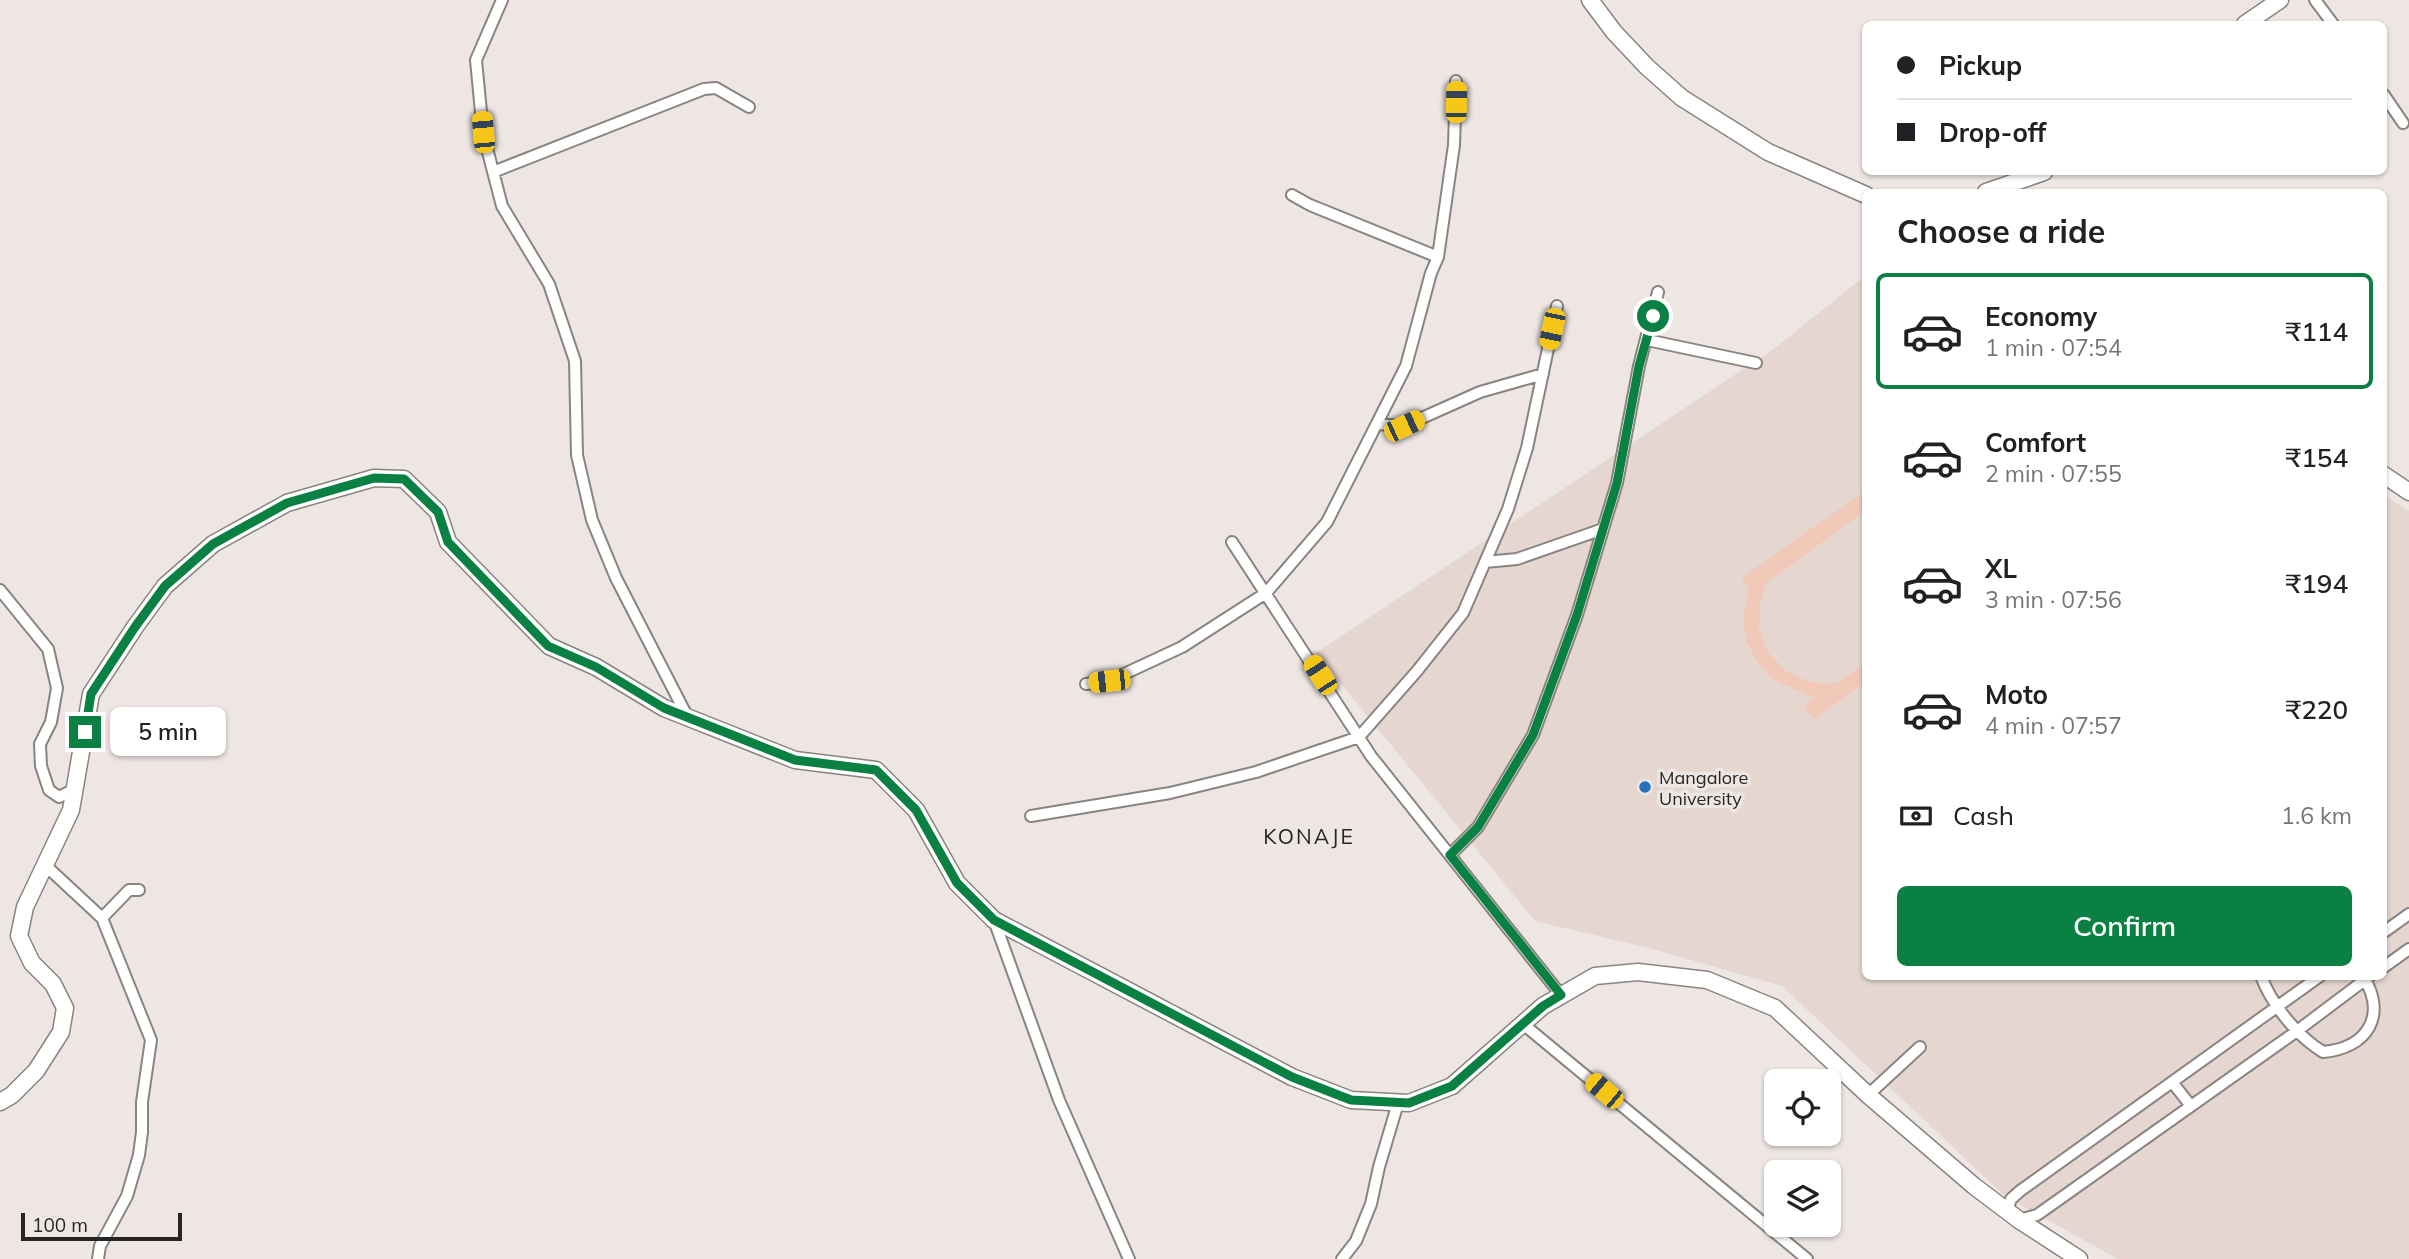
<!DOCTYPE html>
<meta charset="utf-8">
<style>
body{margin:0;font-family:Mulish,sans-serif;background:#f6f6f6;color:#202124;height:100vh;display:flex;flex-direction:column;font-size:26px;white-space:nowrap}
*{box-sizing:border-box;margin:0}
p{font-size:23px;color:#757577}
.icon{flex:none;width:38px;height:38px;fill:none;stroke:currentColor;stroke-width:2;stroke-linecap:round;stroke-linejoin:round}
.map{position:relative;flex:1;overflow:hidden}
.details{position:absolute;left:1862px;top:189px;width:525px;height:791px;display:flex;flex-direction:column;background:#fff;border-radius:10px;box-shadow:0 2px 5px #0004}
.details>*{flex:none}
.banner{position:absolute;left:1862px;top:21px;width:525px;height:154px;border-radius:10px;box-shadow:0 2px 5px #0004;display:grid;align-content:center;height:154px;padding:0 35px;background:#fff}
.fabs{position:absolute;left:1764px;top:1069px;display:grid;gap:14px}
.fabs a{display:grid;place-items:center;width:77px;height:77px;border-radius:10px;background:#fff;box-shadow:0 2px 5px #0004;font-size:35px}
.scale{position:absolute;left:21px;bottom:18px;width:161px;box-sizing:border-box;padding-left:7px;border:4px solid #272524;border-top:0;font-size:19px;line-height:24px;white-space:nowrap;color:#272524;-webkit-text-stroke:5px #ede6e3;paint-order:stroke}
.end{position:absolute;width:32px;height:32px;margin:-16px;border:9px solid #0b8043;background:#fff;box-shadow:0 0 0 4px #fff}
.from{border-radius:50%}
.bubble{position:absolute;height:49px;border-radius:10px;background:#fff;box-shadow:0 2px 5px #0004;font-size:23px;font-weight:600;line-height:49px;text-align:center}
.car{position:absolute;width:21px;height:42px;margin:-21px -10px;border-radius:9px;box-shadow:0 0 5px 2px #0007;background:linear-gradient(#f5c518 24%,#345 0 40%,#f5c518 0 76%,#345 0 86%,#f5c518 0)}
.banner b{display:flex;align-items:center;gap:24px;height:66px;font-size:26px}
.banner b+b{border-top:2px solid #e0e0e0}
.banner i{width:18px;height:18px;background:#202124}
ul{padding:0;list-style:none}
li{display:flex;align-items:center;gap:21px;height:116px;margin:0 14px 10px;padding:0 21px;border:4px solid transparent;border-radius:10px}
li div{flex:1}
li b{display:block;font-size:26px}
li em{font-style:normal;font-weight:600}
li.active{border-color:#0b8043}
li>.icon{width:63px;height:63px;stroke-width:1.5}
h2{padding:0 35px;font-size:32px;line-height:84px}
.pay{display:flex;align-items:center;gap:18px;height:77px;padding:0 35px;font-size:26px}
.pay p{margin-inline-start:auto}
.action{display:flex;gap:14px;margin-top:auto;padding:14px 35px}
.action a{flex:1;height:80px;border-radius:10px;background:#0b8043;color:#fff;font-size:28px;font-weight:600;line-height:80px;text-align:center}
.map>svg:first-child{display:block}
.built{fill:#e5d6d0}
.green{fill:#f0c9b9}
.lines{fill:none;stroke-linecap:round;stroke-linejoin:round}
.street-casing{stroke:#8a8481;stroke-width:14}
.secondary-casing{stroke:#8a8481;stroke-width:19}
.street{stroke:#fff;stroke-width:10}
.secondary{stroke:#fff;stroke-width:16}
.route{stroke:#0b8043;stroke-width:9}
.poi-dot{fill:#286fbf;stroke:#ede6e3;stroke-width:2.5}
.labels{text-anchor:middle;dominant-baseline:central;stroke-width:7;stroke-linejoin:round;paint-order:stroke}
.poi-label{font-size:18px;fill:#272524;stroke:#ede6e3;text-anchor:start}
.quarter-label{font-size:21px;letter-spacing:2px;fill:#272524;stroke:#ede6e3}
</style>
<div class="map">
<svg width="2409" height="1259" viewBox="0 0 2409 1259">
<rect width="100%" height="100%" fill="#ede6e3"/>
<path class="built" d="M1865 276 1866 976H2384V495L2409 511V1259H2118L2006 1197 1782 986 1649 948 1535 921 1316 653 1775 348Z"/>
<path class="green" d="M1865 491V511L1766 583 1760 605 1759 630 1768 652 1787 672 1808 681 1824 684 1839 682 1865 663V682L1814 719 1804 706 1815 698 1774 680 1758 663 1746 641 1743 616 1749 589 1741 578Z"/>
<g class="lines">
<defs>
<path id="street" d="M502 0 476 60 483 133 502 206 549 284 575 361 577 455 592 520 616 578 688 718
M2315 0 2333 24
M2384 95 2403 123
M493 172 704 89 716 88 749 107
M1292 195 1310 205 1438 257
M1647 340 1756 363
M1377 424 1404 426 1480 392 1543 374
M1232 542 1371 756 1561 995
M1485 562 1517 559 1603 529
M0 590 48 649 57 688 51 722 40 744 41 766 49 790 59 797 75 789
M1086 684 1109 681 1182 647 1266 593 1327 522 1406 366 1431 273 1438 257 1454 145 1456 81
M1031 816 1170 793 1256 772 1359 737 1417 671 1463 613 1508 509 1527 448 1557 306
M1450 855 1478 827 1533 735 1577 615 1617 483 1639 366 1658 292
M45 865 102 918 151 1040 142 1102V1132L139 1155 127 1196 100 1246 98 1259
M102 918 129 890H139
M994 920 1059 1100 1129 1259
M2384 932 2409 914
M2384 967 2409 949
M2261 976C2272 1005 2297 1036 2323 1052 2367 1048 2388 1016 2363 976
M1523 1024 1807 1259
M2172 1082 2191 1106
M1868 1095 1920 1047
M2007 1211 2011 1199 2020 1191 2320 976
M2019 1220 2037 1215 2297 1031 2370 976
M1342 1259 1356 1241 1371 1204 1379 1167 1398 1103"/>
<path id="secondary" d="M1590 0 1614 32 1647 67 1682 98 1768 152 1866 195
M2245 24 2280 0
M1986 192 2044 172
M2384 475 2409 492
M0 1102 12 1095 36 1071 61 1032 65 1008 53 984 32 963 19 936 25 907 71 810 91 694 135 627 165 586 213 544 287 503 374 478 404 479 438 512 448 542 549 646 596 667 664 708 795 760 876 770 916 810 957 883 994 920 1292 1077 1351 1100 1409 1103 1452 1086 1543 1006 1595 976 1638 972 1707 980 1775 1008 1868 1095 1974 1186 2019 1220 2079 1259"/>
</defs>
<use href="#street" class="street-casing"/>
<use href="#secondary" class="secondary-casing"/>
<use href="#street" class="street"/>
<use href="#secondary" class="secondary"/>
</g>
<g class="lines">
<path class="route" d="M85 732 91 694 135 627 165 586 213 544 287 503 374 478 404 479 438 512 448 542 548 646 596 667 664 708 795 760 876 770 916 810 957 883 994 920 1292 1077 1351 1100 1409 1103 1452 1086 1543 1006 1561 995 1450 855 1478 827 1533 735 1577 615 1617 483 1639 366 1653 316"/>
</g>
<circle class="poi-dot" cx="1645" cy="787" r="7"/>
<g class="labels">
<g class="poi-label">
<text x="1659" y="777">Mangalore<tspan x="1659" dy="21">University</tspan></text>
</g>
<g class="quarter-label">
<text x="1309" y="836">KONAJE</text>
</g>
</g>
</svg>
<div class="fabs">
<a><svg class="icon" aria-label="locate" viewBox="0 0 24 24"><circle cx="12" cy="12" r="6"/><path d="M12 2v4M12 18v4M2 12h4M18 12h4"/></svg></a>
<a><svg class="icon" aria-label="layers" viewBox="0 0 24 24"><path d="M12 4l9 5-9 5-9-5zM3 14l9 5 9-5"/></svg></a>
</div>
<div class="scale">100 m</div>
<i class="end from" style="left:1653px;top:316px"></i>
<i class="end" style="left:85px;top:732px"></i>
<div class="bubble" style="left:110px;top:707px;width:116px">5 min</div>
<i class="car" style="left:1456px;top:102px;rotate:1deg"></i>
<i class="car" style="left:483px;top:132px;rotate:355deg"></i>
<i class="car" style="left:1552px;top:329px;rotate:192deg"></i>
<i class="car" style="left:1404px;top:426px;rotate:65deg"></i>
<i class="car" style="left:1320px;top:675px;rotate:327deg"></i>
<i class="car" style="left:1109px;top:681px;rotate:264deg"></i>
<i class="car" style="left:1604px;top:1091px;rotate:310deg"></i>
<div class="banner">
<b><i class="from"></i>Pickup</b>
<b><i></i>Drop-off</b>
</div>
<section class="details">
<h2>Choose a ride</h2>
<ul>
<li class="active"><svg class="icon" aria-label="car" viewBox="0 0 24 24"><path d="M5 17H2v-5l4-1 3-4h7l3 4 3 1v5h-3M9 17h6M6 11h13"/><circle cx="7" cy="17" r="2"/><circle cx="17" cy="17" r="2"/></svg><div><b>Economy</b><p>1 min · 07:54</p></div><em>₹114</em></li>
<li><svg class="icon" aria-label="car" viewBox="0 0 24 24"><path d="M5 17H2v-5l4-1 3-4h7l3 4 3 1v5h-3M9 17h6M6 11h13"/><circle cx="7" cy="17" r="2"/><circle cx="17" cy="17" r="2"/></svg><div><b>Comfort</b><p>2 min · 07:55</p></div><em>₹154</em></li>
<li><svg class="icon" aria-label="car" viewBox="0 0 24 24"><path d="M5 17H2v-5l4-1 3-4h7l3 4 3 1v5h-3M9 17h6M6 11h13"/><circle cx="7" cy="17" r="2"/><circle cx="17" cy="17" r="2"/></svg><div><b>XL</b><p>3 min · 07:56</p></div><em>₹194</em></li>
<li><svg class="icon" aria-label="car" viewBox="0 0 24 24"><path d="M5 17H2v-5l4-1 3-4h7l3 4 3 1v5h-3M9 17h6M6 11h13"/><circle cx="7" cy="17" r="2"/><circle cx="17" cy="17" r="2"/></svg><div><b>Moto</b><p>4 min · 07:57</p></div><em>₹220</em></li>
</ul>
<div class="pay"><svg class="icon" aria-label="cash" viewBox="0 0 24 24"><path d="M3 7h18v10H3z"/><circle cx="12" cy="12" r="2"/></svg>Cash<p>1.6 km</p></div>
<div class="action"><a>Confirm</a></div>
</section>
</div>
